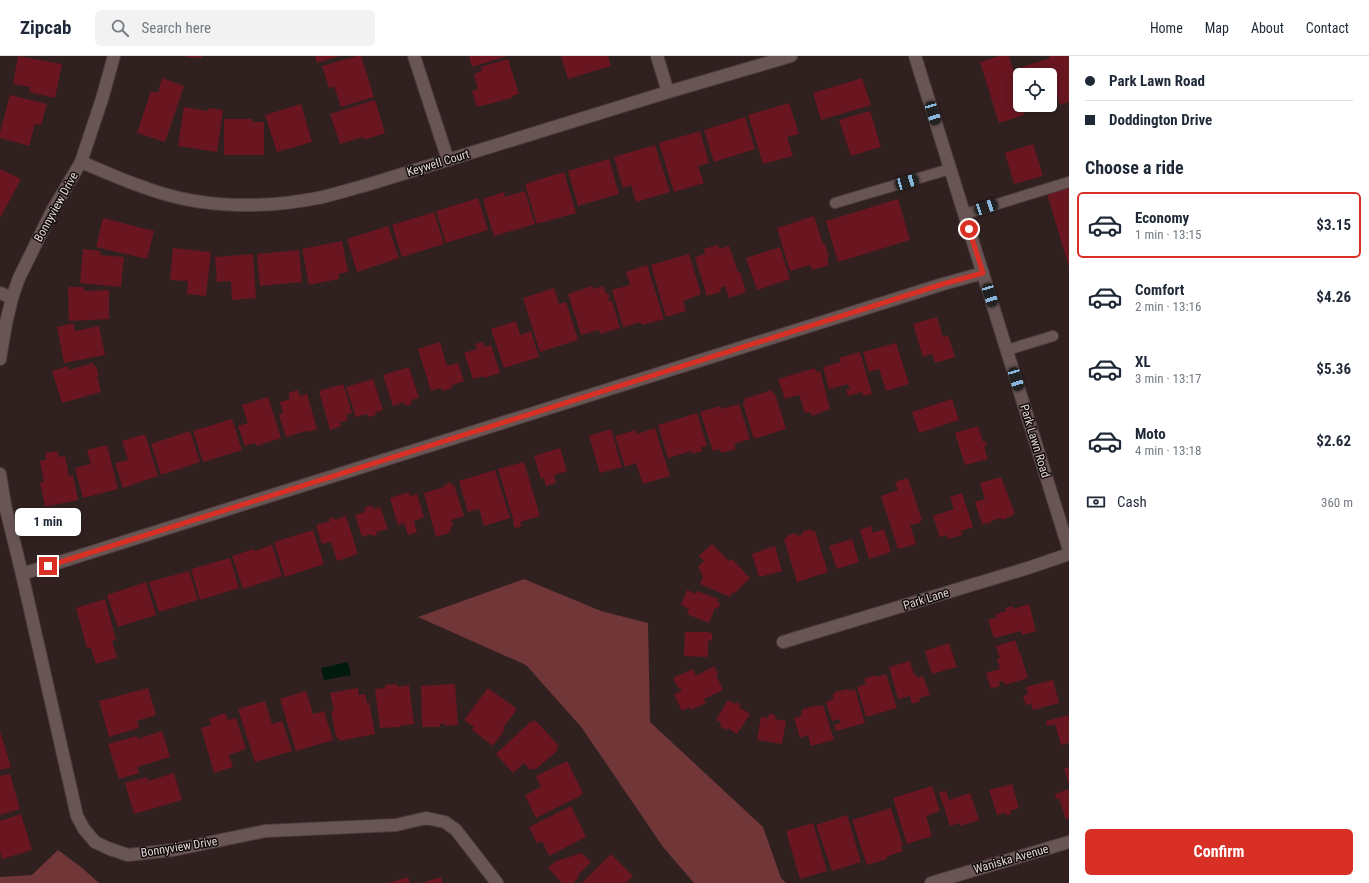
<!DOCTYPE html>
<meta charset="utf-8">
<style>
body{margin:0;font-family:"Roboto Condensed",sans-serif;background:#f2f2f3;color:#1f2937;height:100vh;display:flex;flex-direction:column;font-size:15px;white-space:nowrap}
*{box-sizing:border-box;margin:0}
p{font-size:13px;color:#747a83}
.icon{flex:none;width:22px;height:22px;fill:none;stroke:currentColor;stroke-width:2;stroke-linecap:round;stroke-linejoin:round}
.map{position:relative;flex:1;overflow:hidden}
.sheet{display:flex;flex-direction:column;background:#fff;width:300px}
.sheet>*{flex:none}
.banner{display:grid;align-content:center;height:88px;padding:0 16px;background:#fff}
.buttons{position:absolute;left:1013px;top:12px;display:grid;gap:8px}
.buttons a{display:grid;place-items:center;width:44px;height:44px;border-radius:6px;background:#fff;box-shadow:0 2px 10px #0003;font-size:20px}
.end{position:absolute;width:18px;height:18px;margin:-9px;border:5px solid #d93025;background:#fff;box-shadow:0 0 0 2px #fff}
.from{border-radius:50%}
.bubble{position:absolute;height:28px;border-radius:6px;background:#fff;box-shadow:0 2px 10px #0003;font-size:13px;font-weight:700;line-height:28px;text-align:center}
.car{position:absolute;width:12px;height:24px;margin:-12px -6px;border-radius:5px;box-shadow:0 0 3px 1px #0007;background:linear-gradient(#222 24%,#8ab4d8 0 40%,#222 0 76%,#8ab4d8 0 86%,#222 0)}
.banner b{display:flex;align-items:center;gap:14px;height:38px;font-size:15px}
.banner b+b{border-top:1px solid #e0e1e3}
.banner i{width:10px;height:10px;background:#1f2937}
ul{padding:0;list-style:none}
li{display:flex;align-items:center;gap:12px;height:66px;margin:0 8px 6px;padding:0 8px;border:2px solid transparent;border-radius:6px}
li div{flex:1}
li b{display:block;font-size:15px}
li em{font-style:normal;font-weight:700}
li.current{border-color:#d93025}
li>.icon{width:36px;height:36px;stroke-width:1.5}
h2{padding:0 16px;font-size:18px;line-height:48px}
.pay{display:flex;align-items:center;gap:10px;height:44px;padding:0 16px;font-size:15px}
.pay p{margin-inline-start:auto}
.button{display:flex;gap:8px;margin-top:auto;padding:8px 16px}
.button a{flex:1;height:46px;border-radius:6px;background:#d93025;color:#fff;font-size:16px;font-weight:700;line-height:46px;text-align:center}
header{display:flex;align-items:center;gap:24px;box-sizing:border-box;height:56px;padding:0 20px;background:#fff;border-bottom:1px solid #e0e1e3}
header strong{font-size:19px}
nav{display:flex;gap:22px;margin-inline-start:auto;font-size:14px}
.search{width:280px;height:36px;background:#f2f2f3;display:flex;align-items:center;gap:10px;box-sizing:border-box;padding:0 14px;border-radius:6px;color:#747a83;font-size:15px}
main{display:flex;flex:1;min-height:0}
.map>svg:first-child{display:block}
.green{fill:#703638}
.water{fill:#001b0d}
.building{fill:#691621}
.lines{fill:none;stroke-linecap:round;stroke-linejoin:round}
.service-casing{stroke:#4c3e3e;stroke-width:12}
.minor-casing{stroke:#4c3e3e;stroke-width:14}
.tertiary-casing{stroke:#4c3e3e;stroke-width:14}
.service{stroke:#6a5555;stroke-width:10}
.minor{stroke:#6a5555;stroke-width:12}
.tertiary{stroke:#6a5555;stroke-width:12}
.route{stroke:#d93025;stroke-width:5}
.labels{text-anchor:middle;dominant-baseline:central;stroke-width:3;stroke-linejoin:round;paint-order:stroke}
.street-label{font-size:12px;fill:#e0d4d4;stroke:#130c0c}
</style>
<header>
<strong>Zipcab</strong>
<div class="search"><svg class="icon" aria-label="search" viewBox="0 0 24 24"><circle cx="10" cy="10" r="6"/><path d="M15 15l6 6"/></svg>Search here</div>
<nav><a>Home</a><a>Map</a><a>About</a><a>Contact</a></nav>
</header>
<main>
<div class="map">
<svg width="1069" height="827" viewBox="0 0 1069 827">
<rect width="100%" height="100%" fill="#312020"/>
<path class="green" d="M524 523 601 555 648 567 650 666 763 771 781 822 786 827H694L663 791 582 672 526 609 418 561Z
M58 794 81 811 99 827H0V821L32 819Z"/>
<path class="water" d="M348 606 351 619 324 624 321 612Z"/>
<path class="building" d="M18 0 62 8 55 42 29 36 30 31 13 28Z
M186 0H202V2L186 1Z
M315 0H339L317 7Z
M357 0H361L374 41 341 51 334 30 329 32 322 10Z
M469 0H507L472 11Z
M561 0H608L611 10 568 23Z
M999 0H1009L1013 14 1050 2 1049 0H1069V46L1060 49 1055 33 1050 34V19H1020V49H1021L1024 59 999 67 980 6Z
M508 3 519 38 512 40V42L477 51 472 35 478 33 474 18 482 15 481 11Z
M162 22 184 30 165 86 137 77 151 35 158 37Z
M862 22 871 49 821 64 813 37Z
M10 39 47 48 41 69 35 68 29 90 0 82V77Z
M375 44 385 77 364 84 363 81 340 88 330 58Z
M789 47 799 78 787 81 793 100 763 108 748 59Z
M301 48 312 86 277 96 265 59Z
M184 51 208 55 209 52 223 54 217 96 178 90Z
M870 55 881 91 851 100 839 64Z
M745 61 755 93 714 106 704 74Z
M224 63H252V66H264V99H224Z
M700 75 709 107 698 110 704 127 674 136 659 87Z
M1033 88 1043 120 1014 128 1005 97Z
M655 89 670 136 636 146 631 129 623 132 614 101Z
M609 103 619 138 578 150 568 115Z
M0 113 21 123 0 162Z
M564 116 576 157 537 168 525 128Z
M1069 132V211L1047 138Z
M525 135 535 168 494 180 484 148H485L483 143 504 136 505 141Z
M478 142 488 174 446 187 436 155Z
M898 143 910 184 838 206 826 165Z
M434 156 444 188 402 201 392 169Z
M814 160 823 188H825L829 202 827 203 829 209 812 214 810 209 790 215 777 172Z
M103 162 154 175 147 203 96 191Z
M388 170 399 202 357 216 347 183Z
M342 185 348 216 338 218 339 223 309 229 302 193Z
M718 189 719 193 729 190 738 216H740L746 236 729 242 725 230 720 232 721 236 707 240 695 201 705 198 704 193Z
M780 191 790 223 757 234 746 202Z
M173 192 211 196 206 240 187 238 188 225 170 224Z
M83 193 100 195V199L124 201 121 231 80 227Z
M299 194 302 226 260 230 257 198Z
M253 198 256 242 232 244 231 225 217 226 215 201Z
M689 198 701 238 683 245 686 255 666 261 651 209Z
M647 209 664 263 642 269 641 266 623 271 612 234 630 229 626 216Z
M592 230 593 233 603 230 606 238 608 237 610 241 608 242 609 245H612L620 272 600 278 599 274 581 279 568 238Z
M68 231H84V235L109 234V263L69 265Z
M554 232 559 248 566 246 578 284 540 296 523 242Z
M937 261 943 281 948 279 955 301 935 307 932 298 923 301 913 268Z
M516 265 520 279 531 275 539 301 504 312 491 273Z
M73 267 75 275 99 270 105 299 64 307 57 271Z
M440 286 447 310 458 307 464 325 452 329V332L443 335 441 332 431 335 418 293Z
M483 286 485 291 491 289 500 317 484 322 483 320 473 323 464 297 477 293 475 288Z
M896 287 909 328 886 335 879 313 869 316 863 296Z
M860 296 872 338 863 340 862 336 848 340 846 334 850 333 848 328 829 333 823 311 841 306 839 302Z
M93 307 94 310H96L99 320H97L101 336 62 347 52 315 68 310 69 314Z
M409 311 419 342 411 344 412 348 405 350 404 346 393 350 383 319Z
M815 312 816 316 820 315 830 353 812 360 811 356 805 357 799 339 785 343 778 323Z
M373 323 383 354 375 357 376 359 368 361 367 358 356 361 346 331Z
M343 328 352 357 346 359 348 364 340 366 341 370 330 374 319 335Z
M298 334 300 340 307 338 317 373 307 376 306 375 286 381 279 359 283 357 280 346 290 343 288 337Z
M772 334 773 338H775L786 373 754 383 743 348 745 347 744 343Z
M268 341 281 382 256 390 255 387 245 390 238 370 248 367 242 349Z
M952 343 959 364 919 377 912 356Z
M739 348 750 383 734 388 736 393 721 397 720 393 713 395 700 356 720 350 721 353Z
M697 357 707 390 701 391 702 395 692 398 691 395 668 402 658 369Z
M232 363 242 394 203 406 193 375Z
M978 370 983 386 985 385 987 390 984 391 988 403 965 409 955 377Z
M655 372 670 420 643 428 636 407 625 411 615 380 636 374 637 378Z
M611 373 622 411 600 417 589 380Z
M190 375 200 406 161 419 151 388Z
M145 378 158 420 123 432 115 407 128 404 122 385Z
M107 389 118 433 83 442 75 412 91 408 87 394Z
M560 392 567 415 554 419 556 427 546 430 544 422 541 423 534 400Z
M57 395 59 401 65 400 69 420 73 419 78 444 45 451 40 426H44L40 405 46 404 45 397Z
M524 406 540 460 520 466 522 470 515 472 513 467 514 466 498 413Z
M495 414 510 462 484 470 479 453 468 456 459 425Z
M1001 421 1015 458 1002 464 1001 462 991 465V467L982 468 975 446 985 443 980 427Z
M908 422 922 464 920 465 921 466 912 469 911 468H910L916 488 898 493 881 440 898 434 895 426Z
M451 426 452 430 454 429 464 460 451 464 453 470 450 471 451 475 448 476 449 477 436 481 424 437 444 431V429Z
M409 436 410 440 417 438 424 461 414 465 417 476 408 479 404 467 398 469 390 442Z
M962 437 973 471 961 475 962 479 948 483 947 479 940 481 933 460 954 453 950 441Z
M372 449 373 453 380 451 388 473 376 476 377 479 372 480 371 478 362 481 355 459 365 456 364 452Z
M346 460 358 498 337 505 331 486 322 488 316 469 330 465 329 463 334 461 335 464Z
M871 470 873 477 884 473 891 496 869 503 860 474Z
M811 473 812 475H815L828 516 797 526 784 483H787L786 480 796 477 797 480 803 478 802 476Z
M313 474 324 508 285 521 274 486Z
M852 483 859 506 837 513 829 490Z
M712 488 729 505 732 503 750 522 735 537 733 536 730 541 700 528 703 520 698 511 704 505 699 500Z
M272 489 282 520 243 533 232 500 254 493 255 495Z
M775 490 782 515 759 521 752 498Z
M230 502 239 532 200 544 191 513Z
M189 515 198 544 159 556 149 526Z
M146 526 156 559 118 571 107 539Z
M687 534 696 538 697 535 718 543 717 546 720 547 718 553 715 552 709 567 687 558 689 553 681 549Z
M105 543 116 584 112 585 117 602 96 608 91 592H87L76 552Z
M1029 548 1036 575 1022 579 1021 575 994 582 988 564 997 561 996 558 1006 555 1005 552 1013 550V553Z
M685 576H709V577H712V585L708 584V601L684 600Z
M1015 584 1019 596H1020L1028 622 1005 629 1004 625 999 626 1000 630 991 633 986 617 1000 613 997 603 1000 602 996 590Z
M949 587 957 611 932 618 925 595Z
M910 605 914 619 916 618 917 622 923 620 930 639 919 642 920 645 912 648 910 640 898 643 889 611Z
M714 610 718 618 716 619 723 634 704 643 706 647 691 654 690 651 682 655 674 638 682 635 679 631 678 632 673 622 693 613 696 620Z
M886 618 897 652 866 661 857 631 866 628 864 623 876 619 877 621Z
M1053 624 1059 647 1033 654 1031 648 1026 649 1023 640 1028 638 1026 631Z
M397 628V631L409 629 414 668 400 670V671L380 672 375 633 385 632V629Z
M455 628 458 669 446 670 445 668H440V671H422L421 630Z
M148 632 156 659 137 665 139 672 109 681 99 645Z
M358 632 359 639 365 638 367 647 369 646 375 678 339 685 338 681H336L331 655H334L330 637Z
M488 632 517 653 503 672 505 673 493 690 472 674 474 671 464 664Z
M849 633V635L855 633 865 667 836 675 834 669 841 667 839 663 832 665 826 646 834 643 832 639 835 638 834 636Z
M306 635 313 658 324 655 333 684 296 695 280 643Z
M728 644 735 648 736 646 741 649 739 651 750 658 737 678 728 672 726 674 720 670 722 667 716 664Z
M265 645 272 668 282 665 292 695 255 706 238 653Z
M818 649 819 651 823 649 834 684 811 690 808 679 800 682 794 662 802 660 801 655 803 654V653Z
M225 657 228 664 236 662 246 693 229 699 233 711 214 717 201 672 211 669 209 663Z
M769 658 775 659V663L786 665 782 688 757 684 761 661 768 662Z
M1069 659V687L1061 689 1055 668 1047 670 1046 665Z
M535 664 559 690 556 693 558 694 535 714 533 712 530 714 524 707 513 717 496 698 531 665 532 667Z
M0 675 11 711 0 714Z
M162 675 170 701 137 711 139 717 119 723 108 688 137 680V683Z
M567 705 583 737 580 739V740L536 762 525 739 541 731 536 720Z
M1069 711V728L1064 713Z
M174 717 182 744 134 758 125 727 147 721 148 725Z
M10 718 20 753 0 759V720Z
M1012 728 1019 752 1010 755 1011 758 1006 759 1005 757 997 759 989 734Z
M932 730 940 755 926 760 932 780 907 788 893 742Z
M1069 733V762L1066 764 1059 742 1056 743 1055 738Z
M946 735 949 744 970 737 979 764 960 770V767L950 770 939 736Z
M571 750 586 781 549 800 542 785 537 787 529 771Z
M891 752 903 790 901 791 903 795 886 801 887 803 867 809 852 764Z
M21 758 32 794 2 803 0 796V765Z
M847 759 861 806 832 815 816 769Z
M813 767 827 815 800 823 786 775Z
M582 797 591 806 578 819 579 821 573 827H562L548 812 556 805Z
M611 798 633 820 626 827H582Z
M408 821 410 827H388Z
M441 821 443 827H422Z"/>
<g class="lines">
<defs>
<path id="service" d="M835 147 950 113
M965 158 1069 126
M1007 294 1053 280"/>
<path id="minor" d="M414 0 448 104
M657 0 668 36
M81 106C103 115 124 125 146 132 202 153 265 153 323 141 339 137 355 132 370 128L668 36 791 0
M0 237 12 242
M0 303 6 267 12 242 19 222 52 155 81 106 102 43 114 0
M0 418 5 449 22 518 77 760 84 773 95 786 110 793 128 799 173 794 265 775 396 769 426 762 445 766 456 774 497 827
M22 518 943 228 983 217
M783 586 1028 512 1069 498
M931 827 1069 786"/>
<path id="tertiary" d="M915 0 1069 494"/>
</defs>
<use href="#service" class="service-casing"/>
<use href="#minor" class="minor-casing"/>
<use href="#tertiary" class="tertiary-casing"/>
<use href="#service" class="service"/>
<use href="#minor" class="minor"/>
<use href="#tertiary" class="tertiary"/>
</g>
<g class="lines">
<path class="route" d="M48 510 943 228 983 217 969 173"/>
</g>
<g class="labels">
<g class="street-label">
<text transform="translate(438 107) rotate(-17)">Keywell Court</text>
<text transform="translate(56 151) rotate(-61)">Bonnyview Drive</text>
<text transform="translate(1035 385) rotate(73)">Park Lawn Road</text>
<text transform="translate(926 543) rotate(-17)">Park Lane</text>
<text transform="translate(179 791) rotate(-9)">Bonnyview Drive</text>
<text transform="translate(1011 803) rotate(-16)">Waniska Avenue</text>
</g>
</g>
</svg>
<div class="buttons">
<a><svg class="icon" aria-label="locate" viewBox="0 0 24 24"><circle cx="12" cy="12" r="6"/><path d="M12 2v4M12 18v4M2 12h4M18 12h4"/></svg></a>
</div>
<i class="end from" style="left:969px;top:173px"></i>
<i class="end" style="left:48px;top:510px"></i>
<div class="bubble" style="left:15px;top:452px;width:66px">1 min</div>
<i class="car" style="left:933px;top:57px;rotate:163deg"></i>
<i class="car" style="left:907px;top:126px;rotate:74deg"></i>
<i class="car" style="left:986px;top:151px;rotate:72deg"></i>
<i class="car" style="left:990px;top:239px;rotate:163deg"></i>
<i class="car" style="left:1016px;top:323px;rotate:163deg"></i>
</div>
<section class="sheet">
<div class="banner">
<b><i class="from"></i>Park Lawn Road</b>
<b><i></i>Doddington Drive</b>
</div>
<h2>Choose a ride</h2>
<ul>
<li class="current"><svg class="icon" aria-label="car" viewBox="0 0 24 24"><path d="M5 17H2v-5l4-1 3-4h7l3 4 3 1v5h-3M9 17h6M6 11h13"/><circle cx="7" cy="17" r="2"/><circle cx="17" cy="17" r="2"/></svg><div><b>Economy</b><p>1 min · 13:15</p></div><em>$3.15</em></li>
<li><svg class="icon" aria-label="car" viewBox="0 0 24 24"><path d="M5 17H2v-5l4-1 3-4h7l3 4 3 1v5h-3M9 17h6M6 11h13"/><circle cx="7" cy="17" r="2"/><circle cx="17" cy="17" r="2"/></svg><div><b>Comfort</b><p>2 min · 13:16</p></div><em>$4.26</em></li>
<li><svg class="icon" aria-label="car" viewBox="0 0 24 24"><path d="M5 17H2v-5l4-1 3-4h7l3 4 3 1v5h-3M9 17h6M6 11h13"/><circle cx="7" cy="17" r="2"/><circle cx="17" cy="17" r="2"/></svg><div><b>XL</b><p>3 min · 13:17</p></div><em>$5.36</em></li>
<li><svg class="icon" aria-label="car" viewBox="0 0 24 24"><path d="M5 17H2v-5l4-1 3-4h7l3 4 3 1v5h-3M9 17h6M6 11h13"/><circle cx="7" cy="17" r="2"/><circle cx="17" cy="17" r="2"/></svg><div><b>Moto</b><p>4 min · 13:18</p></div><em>$2.62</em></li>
</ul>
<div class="pay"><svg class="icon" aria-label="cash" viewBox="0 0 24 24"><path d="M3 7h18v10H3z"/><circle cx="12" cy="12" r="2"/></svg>Cash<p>360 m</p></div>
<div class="button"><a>Confirm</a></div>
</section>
</main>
